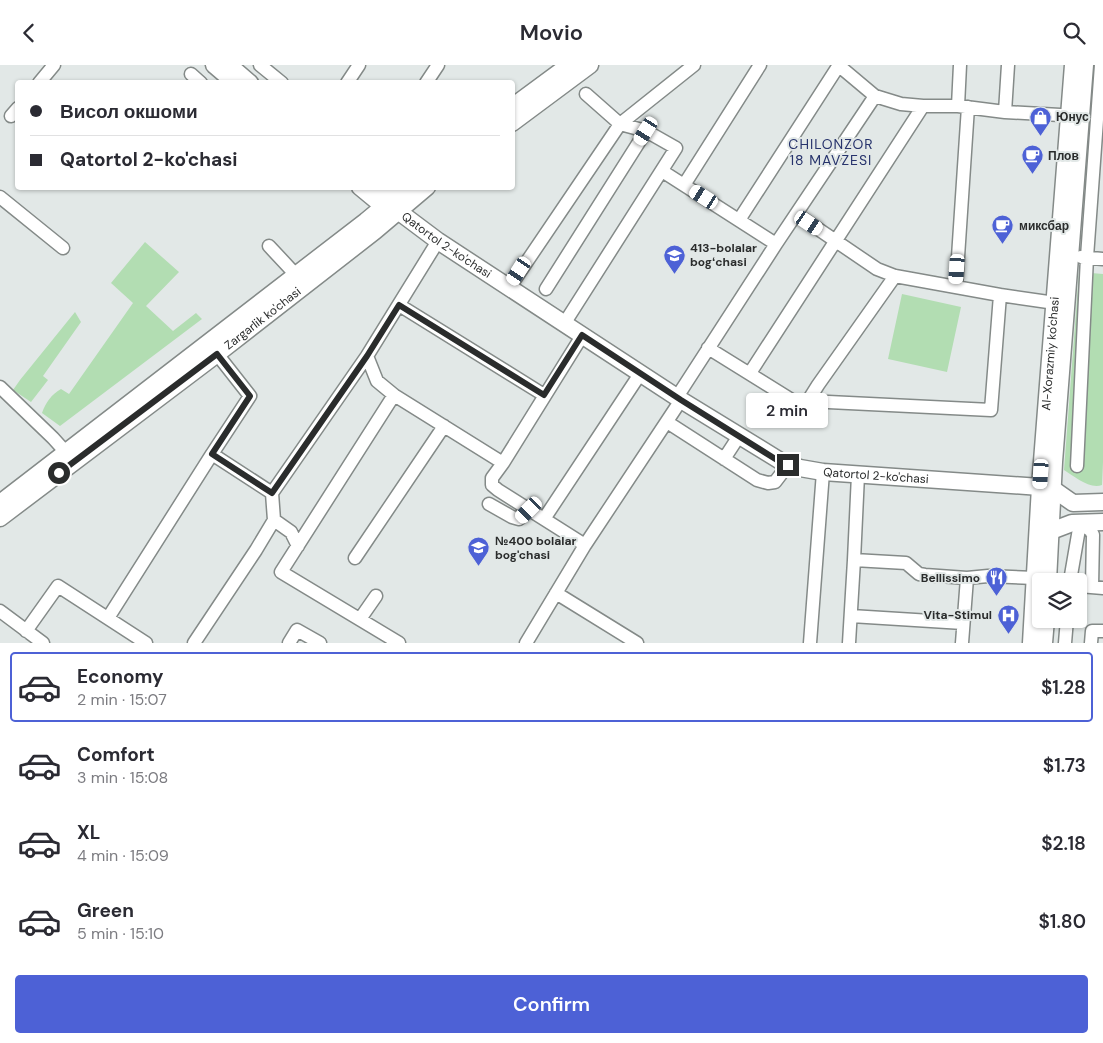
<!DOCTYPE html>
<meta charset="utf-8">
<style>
body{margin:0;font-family:"DM Sans",sans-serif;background:#f2f2f3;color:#2b2b33;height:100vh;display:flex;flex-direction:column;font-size:19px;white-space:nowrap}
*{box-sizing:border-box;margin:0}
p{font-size:16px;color:#7c7c81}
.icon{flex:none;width:28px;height:28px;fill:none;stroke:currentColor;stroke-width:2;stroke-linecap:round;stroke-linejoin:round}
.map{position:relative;height:578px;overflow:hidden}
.side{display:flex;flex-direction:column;background:#fff;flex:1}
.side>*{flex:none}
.top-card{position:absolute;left:15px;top:15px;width:500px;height:110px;border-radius:5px;box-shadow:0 1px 4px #0004;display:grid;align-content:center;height:110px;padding:0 15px;background:#fff}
.fabs{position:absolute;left:1032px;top:508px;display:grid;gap:10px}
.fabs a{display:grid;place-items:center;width:55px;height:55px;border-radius:5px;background:#fff;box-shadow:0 1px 4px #0004;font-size:25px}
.end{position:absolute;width:22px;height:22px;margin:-11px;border:6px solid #2a2c2c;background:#fff;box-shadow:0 0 0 2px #fff}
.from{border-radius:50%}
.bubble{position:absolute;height:35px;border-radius:5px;background:#fff;box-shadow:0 1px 4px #0004;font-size:16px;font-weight:600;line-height:35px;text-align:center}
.car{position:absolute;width:15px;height:30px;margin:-15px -8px;border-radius:6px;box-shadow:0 0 4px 1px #0007;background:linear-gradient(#fff 24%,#345 0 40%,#fff 0 76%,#345 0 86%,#fff 0)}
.top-card b{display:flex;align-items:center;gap:18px;height:48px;font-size:19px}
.top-card b+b{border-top:1px solid #e1e1e2}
.top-card i{width:12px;height:12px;background:#2b2b33}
ul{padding:9px 0 0;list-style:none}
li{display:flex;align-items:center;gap:15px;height:70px;margin:0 10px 8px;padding:0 5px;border:2px solid transparent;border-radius:5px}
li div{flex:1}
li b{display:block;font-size:19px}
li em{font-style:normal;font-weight:600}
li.selected{border-color:#4d61d6}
li>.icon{width:45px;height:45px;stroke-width:1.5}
.cta{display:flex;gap:10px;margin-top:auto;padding:10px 15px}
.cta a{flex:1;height:58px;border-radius:5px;background:#4d61d6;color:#fff;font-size:20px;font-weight:600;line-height:58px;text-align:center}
header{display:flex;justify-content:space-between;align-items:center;height:65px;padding:0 15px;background:#fff;font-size:22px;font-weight:600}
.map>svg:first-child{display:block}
.green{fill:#b2ddb2}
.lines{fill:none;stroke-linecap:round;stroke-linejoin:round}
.minor-casing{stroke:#848a88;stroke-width:15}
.major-casing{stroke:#848a88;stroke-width:19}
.minor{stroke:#fff;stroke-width:12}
.major{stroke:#fff;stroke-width:16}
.route{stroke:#2a2c2c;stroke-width:6}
.labels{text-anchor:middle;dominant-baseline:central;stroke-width:4;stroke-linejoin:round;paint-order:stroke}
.poi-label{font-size:12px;font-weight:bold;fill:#2a2c2c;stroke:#e2e8e7;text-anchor:start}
.street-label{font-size:12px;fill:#2a2c2c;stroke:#e2e8e7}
.neighbourhood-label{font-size:14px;letter-spacing:1px;fill:#27336c;stroke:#e2e8e7}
</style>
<header><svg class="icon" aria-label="back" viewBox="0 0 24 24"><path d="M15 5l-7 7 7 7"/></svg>Movio<svg class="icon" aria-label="search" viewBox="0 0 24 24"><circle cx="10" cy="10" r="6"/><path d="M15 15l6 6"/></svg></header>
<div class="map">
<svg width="1103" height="578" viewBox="0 0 1103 578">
<rect width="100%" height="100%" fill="#e2e8e7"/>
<path class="green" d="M145 177 179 207 146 241 173 266 196 248 202 254 60 361 42 348C46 337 51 330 61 324L69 329 133 238 111 218Z
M1079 207 1103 209V397L1102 420C1090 425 1074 411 1064 405Z
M902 229 961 242 947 307 888 294Z
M75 247 81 257 43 311 48 315 31 337 13 325 20 315Z"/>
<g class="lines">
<defs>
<path id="minor" d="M260 0 282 18
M838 0 875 31 901 39 923 41H958L1005 47 1078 51
M191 9 201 18
M39 18 54 0
M347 18 359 0
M426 18 438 0
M586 29 620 59 646 66
M958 41 960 0
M1005 47 1008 0
M11 51 18 43
M662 106 776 179
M684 120 760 0
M0 132 63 183
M796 149 877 204 895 211 1000 230
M739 155 839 0
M269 181 296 210
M1081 192 1103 194
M956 222 968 42
M509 223 620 59 694 0
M546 224 646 66 676 83 564 259
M399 240 544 330
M582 271 503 398 492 413V420L498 425 585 480
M708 283 795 337 808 336 991 345 1000 230 1062 239
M217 289 250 331 212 389 272 428 367 291 438 176
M367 291 377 316 394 330
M750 308 923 41
M0 322 53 373 71 393
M677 332 776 179 875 31
M808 336 818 320 895 211
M667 357 757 415 768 418 775 417 788 400
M724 394 739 371
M1077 401 1087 192 1101 0
M489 439 512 452 519 454 529 445
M544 454 640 309
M274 455 291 467 298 481
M355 493 444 361
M854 495 906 498 919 509 925 510 967 513 988 511 1035 513
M1070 516 1080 458 1091 466 1093 470 1092 522
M1079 521 1103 523
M556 528 637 578
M0 546 43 578
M851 551 963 558
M108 553 212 389
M360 554 376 531
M26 566 58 521 146 578
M194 578 256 485 274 455 272 428
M289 578 297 565 320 578
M399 578 281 507 394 330 503 398
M526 578 585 480 681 335
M810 578 823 407
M849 578 854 495 858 410
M962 578 967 513
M1065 578 1067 554
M1091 578 1092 566H1103"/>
<g id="major">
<path d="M214 0 235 18"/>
<path d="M229 0 250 18"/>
<path d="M512 42 569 0"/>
<path d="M512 58 590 0"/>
<path d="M360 122 383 141 391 144"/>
<path id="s1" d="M378 122 392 135 398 146 438 176 681 335 782 397 800 403 823 407 1040 422 1053 424 1073 438 1103 437"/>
<path d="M0 438 366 156 407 122"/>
<path id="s2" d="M0 453 217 289 375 166 427 122"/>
<path d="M1051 466 1072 458 1103 457"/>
<path d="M1048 516 1054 397 1085 0"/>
<path id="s3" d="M1031 578 1040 422 1073 0"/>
<path d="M1044 578 1046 554"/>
</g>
</defs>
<use href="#minor" class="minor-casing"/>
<use href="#major" class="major-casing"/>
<use href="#minor" class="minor"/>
<use href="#major" class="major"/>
</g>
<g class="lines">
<path class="route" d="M59 408 217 289 250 331 212 389 272 428 367 291 399 240 544 330 582 270 681 335 777 395 788 400"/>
</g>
<defs>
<symbol id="shop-pin" viewBox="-11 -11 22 30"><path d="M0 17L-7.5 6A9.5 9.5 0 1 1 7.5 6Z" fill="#4d61d6" stroke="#e2e8e7"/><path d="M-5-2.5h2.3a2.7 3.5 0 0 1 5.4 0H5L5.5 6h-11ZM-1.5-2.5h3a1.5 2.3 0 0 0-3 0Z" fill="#fff"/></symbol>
<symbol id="cafe-pin" viewBox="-11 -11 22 30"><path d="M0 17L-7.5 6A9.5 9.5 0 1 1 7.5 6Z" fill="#4d61d6" stroke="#e2e8e7"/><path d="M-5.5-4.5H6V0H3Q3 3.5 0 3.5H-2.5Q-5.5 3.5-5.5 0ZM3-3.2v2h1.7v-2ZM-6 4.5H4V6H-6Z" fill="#fff"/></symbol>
<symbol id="school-pin" viewBox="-11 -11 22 30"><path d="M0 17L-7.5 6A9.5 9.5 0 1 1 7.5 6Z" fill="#4d61d6" stroke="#e2e8e7"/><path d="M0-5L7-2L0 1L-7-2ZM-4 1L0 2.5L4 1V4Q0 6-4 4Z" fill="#fff"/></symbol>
<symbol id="restaurant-pin" viewBox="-11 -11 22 30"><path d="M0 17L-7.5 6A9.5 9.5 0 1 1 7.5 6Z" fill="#4d61d6" stroke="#e2e8e7"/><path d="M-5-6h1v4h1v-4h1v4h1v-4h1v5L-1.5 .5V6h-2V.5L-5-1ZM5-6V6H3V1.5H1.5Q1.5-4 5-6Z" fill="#fff"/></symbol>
<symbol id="hospital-pin" viewBox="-11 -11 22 30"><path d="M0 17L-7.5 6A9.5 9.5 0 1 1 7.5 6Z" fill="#4d61d6" stroke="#e2e8e7"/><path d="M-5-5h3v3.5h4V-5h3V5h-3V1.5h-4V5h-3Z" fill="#fff"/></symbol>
</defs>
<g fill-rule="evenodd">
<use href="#shop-pin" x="1028" y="40" width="25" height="34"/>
<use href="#cafe-pin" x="1020" y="78" width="25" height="34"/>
<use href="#cafe-pin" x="990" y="148" width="25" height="34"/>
<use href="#school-pin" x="662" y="178" width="25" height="34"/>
<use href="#school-pin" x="466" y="470" width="25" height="34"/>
<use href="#restaurant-pin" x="984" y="500" width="25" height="34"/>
<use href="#hospital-pin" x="996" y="538" width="25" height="34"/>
</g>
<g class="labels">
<g class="poi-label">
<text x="1056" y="52">Юнус</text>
<text x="1048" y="91">Плов</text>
<text x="1019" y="161">миксбар</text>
<text x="690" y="183">413-bolalar<tspan x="690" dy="14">bogʻchasi</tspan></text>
<text x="495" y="476">№400 bolalar<tspan x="495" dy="14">bog'chasi</tspan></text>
<text x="980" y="513" text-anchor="end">Bellissimo</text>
<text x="992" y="550" text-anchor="end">Vita-Stimul</text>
</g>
<g class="street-label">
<text stroke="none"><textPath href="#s1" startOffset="91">Qatortol 2-ko'chasi</textPath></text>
<text stroke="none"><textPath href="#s2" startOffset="330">Zargarlik ko'chasi</textPath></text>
<text stroke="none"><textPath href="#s3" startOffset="290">Al-Xorazmiy ko'chasi</textPath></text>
<text stroke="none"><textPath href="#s1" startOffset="586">Qatortol 2-ko'chasi</textPath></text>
</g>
<g class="neighbourhood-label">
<text x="831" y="79">CHILONZOR<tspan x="831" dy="16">18 MAVZESI</tspan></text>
</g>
</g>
</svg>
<div class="fabs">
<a><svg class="icon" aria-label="layers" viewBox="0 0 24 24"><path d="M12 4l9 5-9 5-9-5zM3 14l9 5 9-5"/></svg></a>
</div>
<i class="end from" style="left:59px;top:408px"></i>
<i class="end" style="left:788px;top:400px"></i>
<div class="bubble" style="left:746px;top:328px;width:82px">2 min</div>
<i class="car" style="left:646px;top:66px;rotate:212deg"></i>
<i class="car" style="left:704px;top:132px;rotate:302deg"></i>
<i class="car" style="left:809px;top:158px;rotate:124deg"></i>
<i class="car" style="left:957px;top:204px;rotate:184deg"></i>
<i class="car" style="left:519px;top:206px;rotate:213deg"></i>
<i class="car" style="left:1041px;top:409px;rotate:184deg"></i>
<i class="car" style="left:529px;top:445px;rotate:225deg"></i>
<div class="top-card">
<b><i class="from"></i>Висол окшоми</b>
<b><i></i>Qatortol 2-ko'chasi</b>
</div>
</div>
<section class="side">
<ul>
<li class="selected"><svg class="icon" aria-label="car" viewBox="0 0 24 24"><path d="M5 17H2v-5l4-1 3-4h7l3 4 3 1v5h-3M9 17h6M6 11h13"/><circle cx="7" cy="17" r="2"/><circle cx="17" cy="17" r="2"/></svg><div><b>Economy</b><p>2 min · 15:07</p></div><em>$1.28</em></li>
<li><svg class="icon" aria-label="car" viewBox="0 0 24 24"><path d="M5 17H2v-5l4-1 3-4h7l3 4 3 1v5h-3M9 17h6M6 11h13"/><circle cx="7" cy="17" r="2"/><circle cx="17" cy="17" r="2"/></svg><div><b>Comfort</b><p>3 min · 15:08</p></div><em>$1.73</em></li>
<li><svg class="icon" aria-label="car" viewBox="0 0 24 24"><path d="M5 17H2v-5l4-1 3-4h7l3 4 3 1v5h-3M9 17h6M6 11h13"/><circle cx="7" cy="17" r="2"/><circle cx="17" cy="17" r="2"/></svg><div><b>XL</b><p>4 min · 15:09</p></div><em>$2.18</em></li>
<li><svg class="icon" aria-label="car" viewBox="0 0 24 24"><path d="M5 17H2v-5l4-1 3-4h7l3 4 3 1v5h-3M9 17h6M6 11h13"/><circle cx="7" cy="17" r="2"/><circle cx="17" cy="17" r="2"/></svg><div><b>Green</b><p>5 min · 15:10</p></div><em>$1.80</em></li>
</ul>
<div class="cta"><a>Confirm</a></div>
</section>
